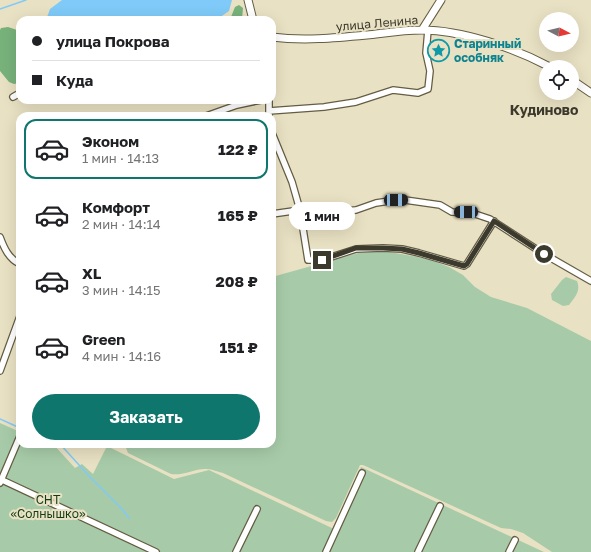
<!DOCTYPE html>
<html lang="ru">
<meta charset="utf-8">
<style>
body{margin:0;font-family:"Golos Text",sans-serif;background:#f6f6f6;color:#202124;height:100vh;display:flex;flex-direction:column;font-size:15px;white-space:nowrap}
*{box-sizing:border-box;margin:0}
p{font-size:13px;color:#757577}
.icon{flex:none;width:22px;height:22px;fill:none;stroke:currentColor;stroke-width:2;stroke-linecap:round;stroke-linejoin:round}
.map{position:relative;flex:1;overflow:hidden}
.panel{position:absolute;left:16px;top:112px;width:260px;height:336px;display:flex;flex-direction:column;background:#fff;border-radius:12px;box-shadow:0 4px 16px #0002}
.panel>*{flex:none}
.hud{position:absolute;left:16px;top:16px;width:260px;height:88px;border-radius:12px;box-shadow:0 4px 16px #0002;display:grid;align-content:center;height:88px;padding:0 16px;background:#fff}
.needle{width:26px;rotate:97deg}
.buttons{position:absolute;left:539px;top:12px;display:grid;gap:8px}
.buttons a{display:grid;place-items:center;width:40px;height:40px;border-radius:50%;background:#fff;box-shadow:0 4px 16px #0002;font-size:20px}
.end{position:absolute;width:18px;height:18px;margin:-9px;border:5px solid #3c392d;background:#fff;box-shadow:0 0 0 2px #fff}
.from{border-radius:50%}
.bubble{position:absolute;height:28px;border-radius:14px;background:#fff;box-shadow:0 4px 16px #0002;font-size:13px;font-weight:700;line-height:28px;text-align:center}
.car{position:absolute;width:12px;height:24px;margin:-12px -6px;border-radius:5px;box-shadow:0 0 3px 1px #0007;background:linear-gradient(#222 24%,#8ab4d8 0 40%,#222 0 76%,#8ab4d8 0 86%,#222 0)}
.hud b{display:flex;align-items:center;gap:14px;height:38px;font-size:15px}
.hud b+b{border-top:1px solid #e0e0e0}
.hud i{width:10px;height:10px;background:#202124}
ul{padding:7px 0 0;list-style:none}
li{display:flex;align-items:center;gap:12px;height:60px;margin:0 8px 6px;padding:0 8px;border:2px solid transparent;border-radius:12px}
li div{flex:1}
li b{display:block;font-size:15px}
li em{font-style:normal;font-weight:700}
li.active{border-color:#0f766e}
li>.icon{width:36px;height:36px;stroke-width:1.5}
.action{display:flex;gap:8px;margin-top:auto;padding:8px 16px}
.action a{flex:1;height:46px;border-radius:24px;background:#0f766e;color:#fff;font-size:16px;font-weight:700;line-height:46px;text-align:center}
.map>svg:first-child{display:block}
.green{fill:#a7cba8}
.forest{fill:#78b27b}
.water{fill:#7fcaf8}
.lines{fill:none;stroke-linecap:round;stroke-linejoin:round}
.stream{stroke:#7fcaf8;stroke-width:1.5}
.street-casing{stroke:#645d43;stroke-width:8}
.secondary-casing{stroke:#645d43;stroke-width:9}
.street{stroke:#fff;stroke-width:5.5}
.secondary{stroke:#fff;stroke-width:7}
.route{stroke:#3c392d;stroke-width:5}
.labels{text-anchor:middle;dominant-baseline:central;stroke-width:4;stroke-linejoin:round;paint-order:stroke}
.street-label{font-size:12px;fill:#3c392d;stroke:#e9e1c3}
.culture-label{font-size:12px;font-weight:bold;fill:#0d838f;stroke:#e9e1c3;text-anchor:start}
.park-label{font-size:12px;fill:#123b17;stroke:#e9e1c3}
.quarter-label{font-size:14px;font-weight:bold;fill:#3c392d;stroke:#e9e1c3}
</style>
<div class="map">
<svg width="591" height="552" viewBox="0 0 591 552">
<rect width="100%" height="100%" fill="#e9e1c3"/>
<path class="green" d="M384 251 429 259 449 267 463 275 475 287 491 297 527 308 591 341V552H552L523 533 511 529 501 528 363 465H360L336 518 332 522 326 521 223 473C218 472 212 469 207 469 195 468 184 476 171 474L128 453 126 448 127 444H272V277L358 253Z
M566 277 577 281C581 291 575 297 569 305L563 306 552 300 551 294 562 280Z
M0 423 20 432V444H53L75 468 82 464 93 474 107 446 174 479 209 470 334 529 361 467 544 552H0Z"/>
<path class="forest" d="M239 5 243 8 242 19 241 20H231V17L235 7Z
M8 27 20 31V83L14 84 9 82 0 71V30L1 28Z"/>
<path class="water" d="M62 0H232L229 11 216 20H46L50 9Z"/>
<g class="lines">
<path class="stream" d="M0 9 26 0
M0 419 20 428
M60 444 89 476 122 509 129 518"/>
<defs>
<path id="street" d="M272 72V87
M13 97 20 93
M269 100V116
M269 111 324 107 356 102 393 90 418 93 428 89 430 71 426 53 428 30
M206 116 237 105 261 100
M272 133 292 182 300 210 308 260H322L356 249 383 248 402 249 419 253 464 266 467 264 494 221
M272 214 300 210 326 212 343 211 356 210 376 203 396 200H405L440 205 452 212 472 213 490 219 544 254 591 281
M0 237C4 248 9 259 20 264
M0 371 20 316
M0 479 156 552
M0 483 20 436
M236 552 257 509
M326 552 362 473
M418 552 440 506
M509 552 515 540"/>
<path id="secondary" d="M248 0 253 20
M422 30 441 0
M272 37C303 41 335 38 367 35 385 33 403 30 422 30 462 30 514 48 550 67
M572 80 591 93"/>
</defs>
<use href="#street" class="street-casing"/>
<use href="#secondary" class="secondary-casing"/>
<use href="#street" class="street"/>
<use href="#secondary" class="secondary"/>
</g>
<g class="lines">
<path class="route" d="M322 260 356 248H383L402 249 419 253 464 266 467 264 494 221 544 254"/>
</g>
<defs>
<symbol id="sight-ring" viewBox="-11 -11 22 22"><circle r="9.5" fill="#e9e1c3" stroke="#0f9aa8" stroke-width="1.5"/><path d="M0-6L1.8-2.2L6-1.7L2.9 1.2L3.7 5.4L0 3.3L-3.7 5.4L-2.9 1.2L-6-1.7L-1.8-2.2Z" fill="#0f9aa8"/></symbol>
</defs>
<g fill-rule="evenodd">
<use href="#sight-ring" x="426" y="38" width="25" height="25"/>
</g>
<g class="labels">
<g class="street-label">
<text transform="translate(377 23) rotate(-5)">улица Ленина</text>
</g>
<g class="culture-label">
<text x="454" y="43">Старинный<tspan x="454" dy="14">особняк</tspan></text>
</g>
<g class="park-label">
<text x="48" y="499">СНТ<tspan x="48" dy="14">«Солнышко»</tspan></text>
</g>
<g class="quarter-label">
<text x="544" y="109">Кудиново</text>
</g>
</g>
</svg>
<div class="buttons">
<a><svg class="needle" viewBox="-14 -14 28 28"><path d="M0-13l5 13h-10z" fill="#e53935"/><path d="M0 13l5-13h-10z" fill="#757577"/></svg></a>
<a><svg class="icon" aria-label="locate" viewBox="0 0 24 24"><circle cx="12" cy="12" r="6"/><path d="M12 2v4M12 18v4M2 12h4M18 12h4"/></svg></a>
</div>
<i class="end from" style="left:544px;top:254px"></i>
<i class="end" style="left:322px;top:260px"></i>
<div class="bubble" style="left:289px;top:202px;width:66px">1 мин</div>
<i class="car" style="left:396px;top:200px;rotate:89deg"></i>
<i class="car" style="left:466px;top:212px;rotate:269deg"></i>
<div class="hud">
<b><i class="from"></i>улица Покрова</b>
<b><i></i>Куда</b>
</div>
<section class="panel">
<ul>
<li class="active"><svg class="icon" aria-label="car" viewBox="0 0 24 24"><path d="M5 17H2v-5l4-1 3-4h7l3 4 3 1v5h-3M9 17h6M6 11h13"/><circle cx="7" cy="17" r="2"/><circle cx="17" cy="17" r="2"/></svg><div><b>Эконом</b><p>1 мин · 14:13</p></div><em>122 ₽</em></li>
<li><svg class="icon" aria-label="car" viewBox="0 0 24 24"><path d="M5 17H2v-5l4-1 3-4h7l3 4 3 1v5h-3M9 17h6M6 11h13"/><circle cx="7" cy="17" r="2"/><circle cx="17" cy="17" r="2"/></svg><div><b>Комфорт</b><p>2 мин · 14:14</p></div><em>165 ₽</em></li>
<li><svg class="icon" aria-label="car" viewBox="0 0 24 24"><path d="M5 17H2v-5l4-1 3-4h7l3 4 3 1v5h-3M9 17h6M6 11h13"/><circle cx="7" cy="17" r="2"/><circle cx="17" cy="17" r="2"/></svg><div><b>XL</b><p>3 мин · 14:15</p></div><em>208 ₽</em></li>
<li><svg class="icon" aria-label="car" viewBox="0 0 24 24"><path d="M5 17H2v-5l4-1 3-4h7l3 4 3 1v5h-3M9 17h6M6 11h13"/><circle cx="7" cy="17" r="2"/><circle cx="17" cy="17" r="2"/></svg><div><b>Green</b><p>4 мин · 14:16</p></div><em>151 ₽</em></li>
</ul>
<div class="action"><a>Заказать</a></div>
</section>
</div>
